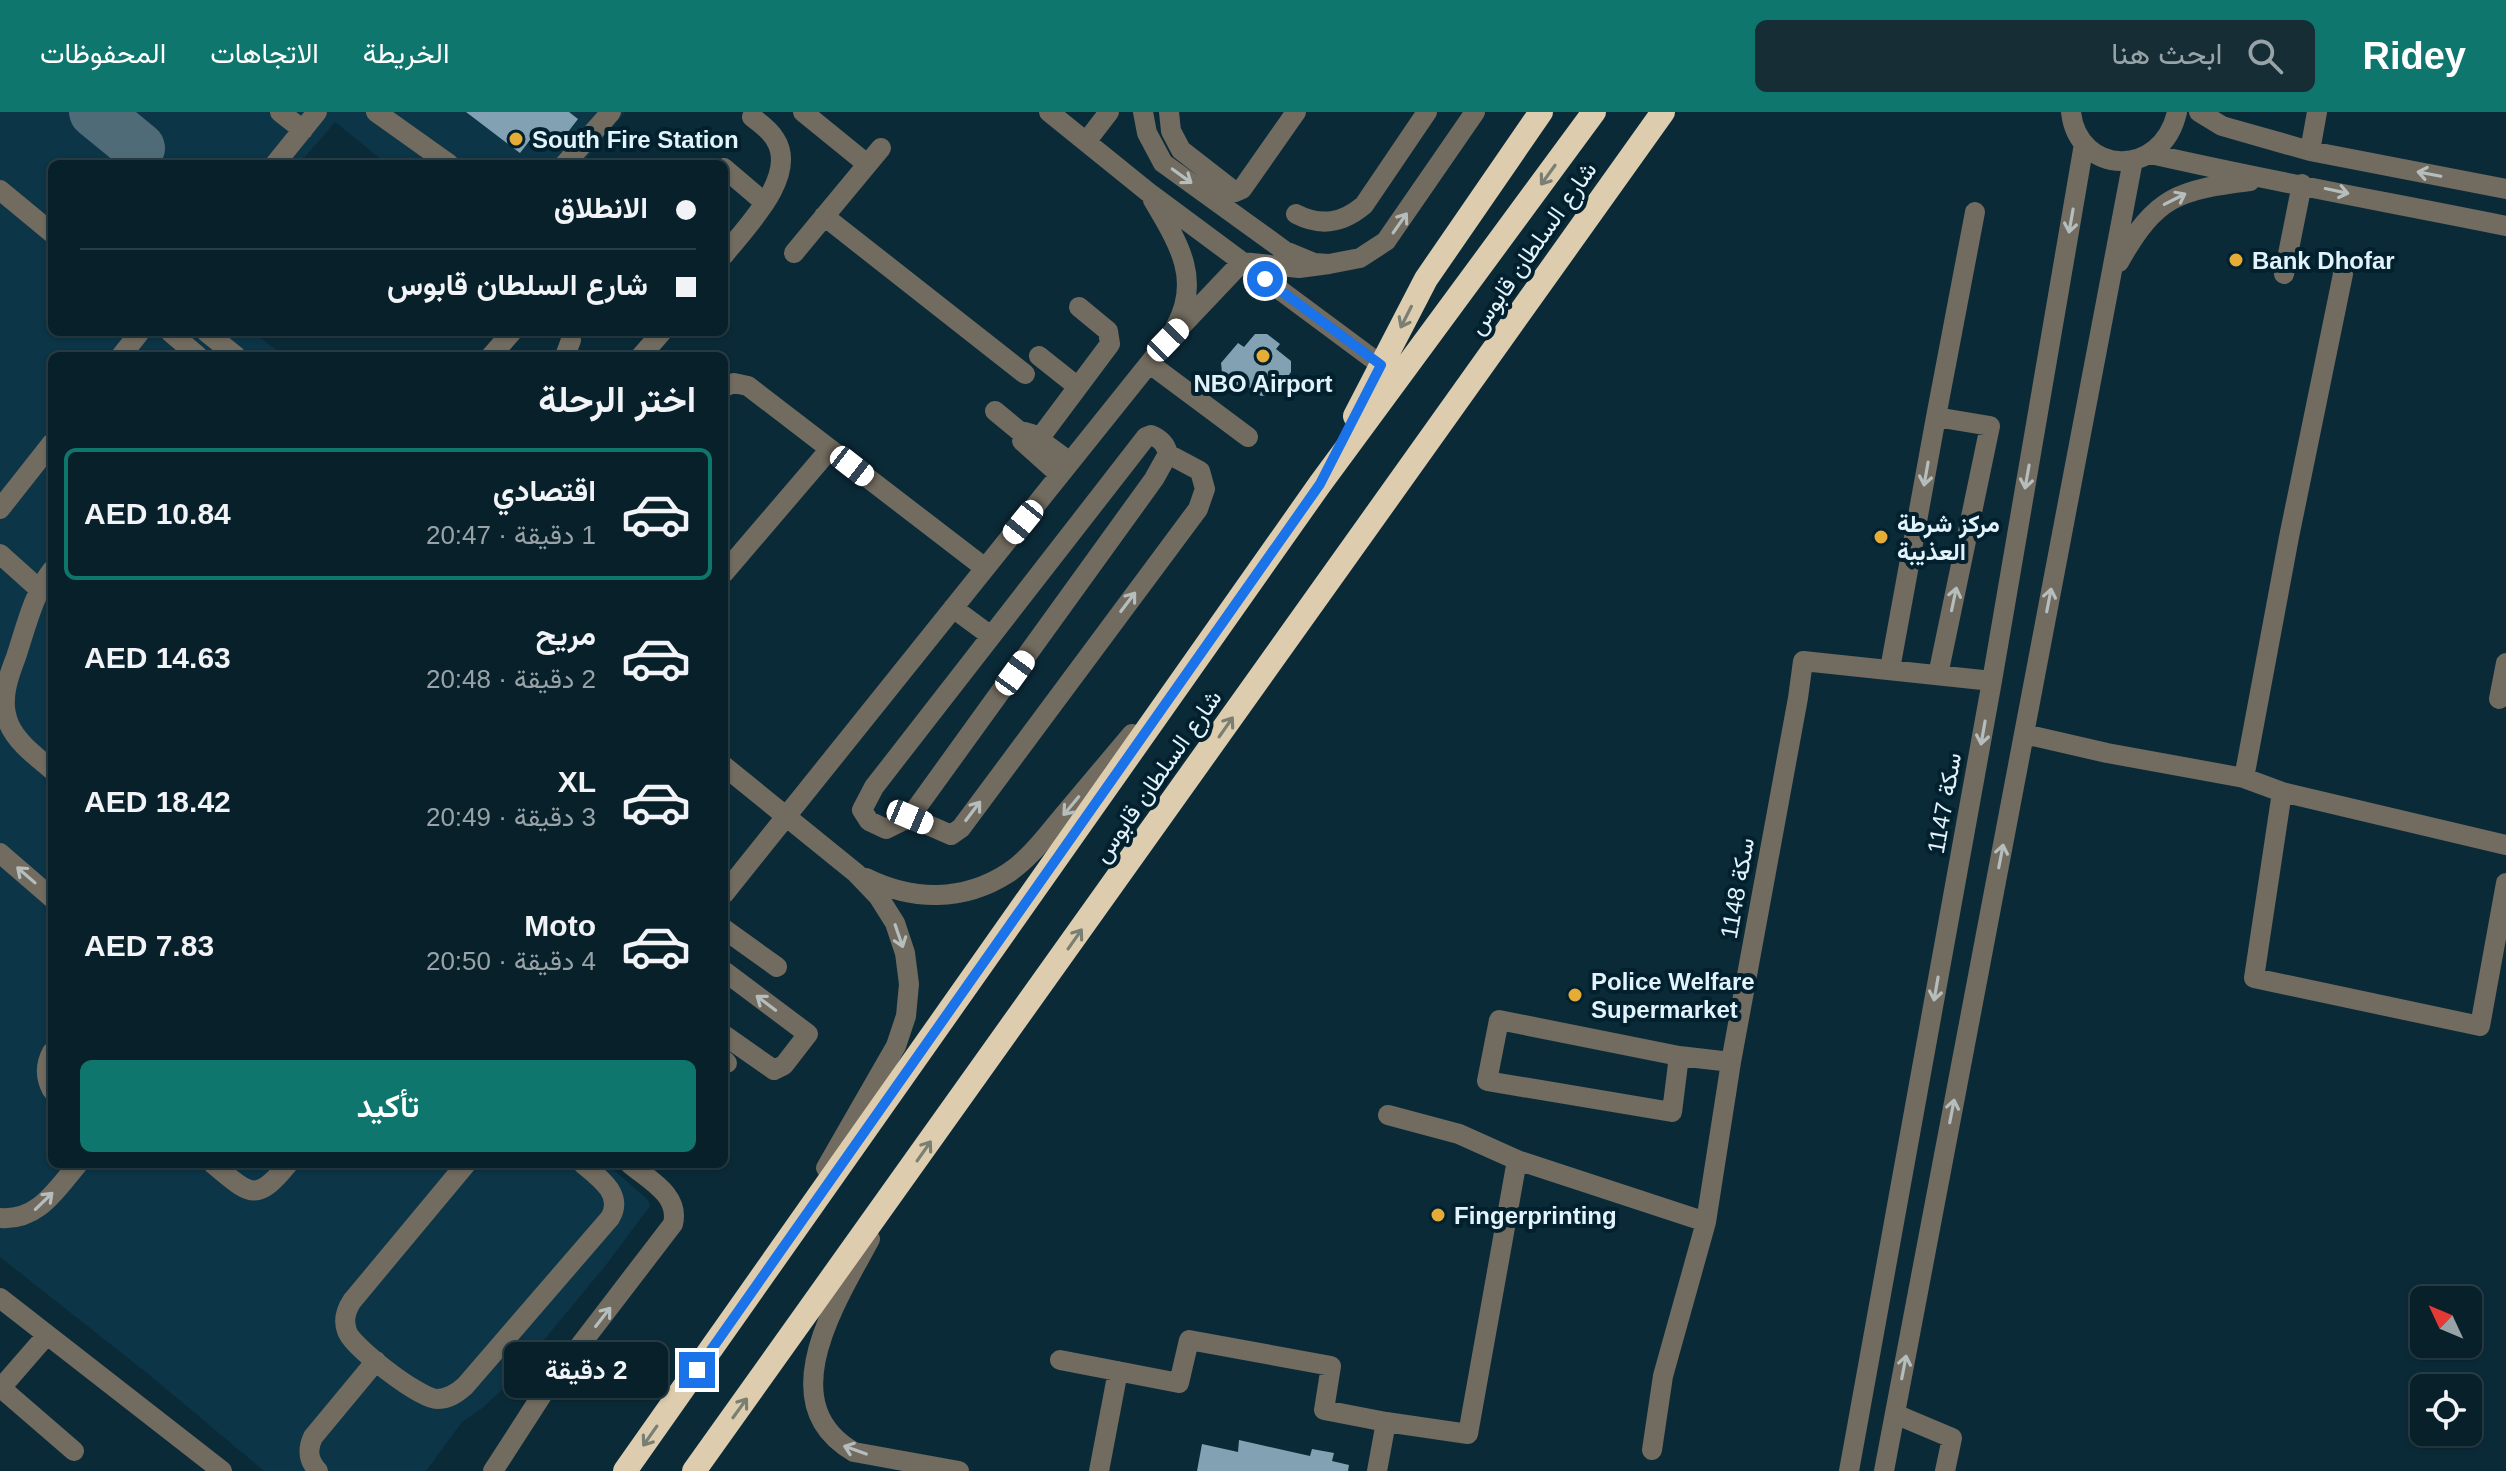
<!DOCTYPE html>
<html lang="ar">
<meta charset="utf-8">
<style>
body{margin:0;font-family:Helvetica,Vazirmatn,sans-serif;background:#162d36;color:#f1f3f6;direction:rtl;height:100vh;display:flex;flex-direction:column;font-size:30px;white-space:nowrap}
*{box-sizing:border-box;margin:0}
p{font-size:26px;color:#98a3a8}
.icon{flex:none;width:44px;height:44px;fill:none;stroke:currentColor;stroke-width:2;stroke-linecap:round;stroke-linejoin:round}
.map{position:relative;flex:1;overflow:hidden;direction:ltr}
.drawer{position:absolute;left:48px;top:240px;width:680px;height:816px;display:flex;flex-direction:column;background:#08202a;border-radius:12px;box-shadow:0 2px 6px #0004,0 0 0 2px #293e47;direction:rtl}
.drawer>*{flex:none}
.top-card{position:absolute;left:48px;top:48px;width:680px;height:176px;border-radius:12px;box-shadow:0 2px 6px #0004,0 0 0 2px #293e47;direction:rtl;display:grid;align-content:center;height:176px;padding:0 32px;background:#08202a}
.needle{width:52px;rotate:314deg}
.tools{position:absolute;left:2410px;top:1174px;display:grid;gap:16px}
.tools a{display:grid;place-items:center;width:72px;height:72px;border-radius:12px;background:#08202a;box-shadow:0 2px 6px #0004,0 0 0 2px #293e47;font-size:40px}
.end{position:absolute;width:36px;height:36px;margin:-18px;border:10px solid #1a73e8;background:#fff;box-shadow:0 0 0 4px #fff}
.from{border-radius:50%}
.bubble{position:absolute;height:56px;border-radius:12px;background:#08202a;box-shadow:0 2px 6px #0004,0 0 0 2px #293e47;font-size:26px;font-weight:600;line-height:56px;text-align:center;direction:rtl}
.car{position:absolute;width:24px;height:48px;margin:-24px -12px;border-radius:10px;box-shadow:0 0 6px 2px #0007;background:linear-gradient(#fff 24%,#345 0 40%,#fff 0 76%,#345 0 86%,#fff 0)}
.top-card b{display:flex;align-items:center;gap:28px;height:76px;font-size:30px}
.top-card b+b{border-top:2px solid #293e47}
.top-card i{width:20px;height:20px;background:#f1f3f6}
ul{padding:0;list-style:none}
li{display:flex;align-items:center;gap:24px;height:132px;margin:0 16px 12px;padding:0 16px;border:4px solid transparent;border-radius:12px}
li div{flex:1}
li b{display:block;font-size:30px}
li em{font-style:normal;font-weight:600}
li.active{border-color:#0f766e}
li>.icon{width:72px;height:72px;stroke-width:1.5}
h2{padding:0 32px;font-size:36px;line-height:96px}
.button{display:flex;gap:16px;margin-top:auto;padding:16px 32px}
.button a{flex:1;height:92px;border-radius:12px;background:#0f766e;color:#fff;font-size:32px;font-weight:600;line-height:92px;text-align:center}
header{display:flex;align-items:center;gap:48px;box-sizing:border-box;height:112px;padding:0 40px;background:#0f766e;color:#fff}
header strong{font-size:38px}
nav{display:flex;gap:44px;margin-inline-start:auto;font-size:28px}
.search{width:560px;height:72px;background:#162d36;display:flex;align-items:center;gap:20px;box-sizing:border-box;padding:0 28px;border-radius:12px;color:#98a3a8;font-size:30px}
.map>svg:first-child{display:block}
.built{fill:#0c3547}
.lines{fill:none;stroke-linecap:round;stroke-linejoin:round}
.taxiway{stroke:#506b78;stroke-width:52}
.building{fill:#82a2b4}
.minor{stroke:#726b5f;stroke-width:20}
.highway{stroke:#ddccae;stroke-width:24}
.oneway{stroke:#b5bdbd}
.oneway2{stroke:#7a7f74}
.route{stroke:#1a73e8;stroke-width:10}
.poi-dot{fill:#e5ad36;stroke:#02202d;stroke-width:3}
.labels{text-anchor:middle;dominant-baseline:central;stroke-width:8;stroke-linejoin:round;paint-order:stroke}
.poi-label{font-size:24px;font-weight:bold;fill:#e2f3fc;stroke:#02202d;text-anchor:start}
.street-label{font-size:24px;fill:#e2f3fc;stroke:#02202d}
</style>
<header>
<strong>Ridey</strong>
<div class="search"><svg class="icon" aria-label="search" viewBox="0 0 24 24"><circle cx="10" cy="10" r="6"/><path d="M15 15l6 6"/></svg>ابحث هنا</div>
<nav><a>الخريطة</a><a>الاتجاهات</a><a>المحفوظات</a></nav>
</header>
<div class="map">
<svg width="2506" height="1359" viewBox="0 0 2506 1359">
<rect width="100%" height="100%" fill="#0b2a38"/>
<path class="built" d="M0 0H625L582 52H387L335 10 299 52H52V220H253L284 244H52V1052H607L648 1088 650 1094 606 1153 503 1277 481 1297 462 1310 426 1359H264L147 1261 0 1145Z"/>
<g class="lines">
<path class="taxiway" d="M95 0 139 36"/>
</g>
<path class="building" d="M466 0H569L578 7 557 34 537 19 520 41Z
M1255 222H1267L1280 232 1276 237 1291 249V260L1275 282 1261 284 1246 273 1239 283 1223 270 1221 251 1238 231 1244 235Z
M1239 1328 1310 1344 1312 1337 1334 1341 1332 1349 1349 1353 1348 1359H1197L1202 1332 1238 1340Z"/>
<g class="lines">
<path class="minor" d="M280 0 303 18
M376 0 449 52
M803 0 867 52
M1049 0 1148 80 1381 253
M1143 0 1147 21 1163 51 1285 139 1314 151 1329 152 1360 146 1386 129 1475 0
M1169 0 1171 19 1181 38 1235 80 1242 77 1296 0
M2071 0C2078 64 2162 67 2177 0
M2199 0 2222 14 2310 39 2506 77
M1086 30 1109 0
M2310 39 2317 0
M2151 42C2269 69 2387 90 2506 114
M275 52 317 0
M565 52 611 0
M724 56 765 91
M0 78 52 121
M1153 88C1177 129 1202 166 1176 214
M1296 102C1321 115 1343 111 1364 93L1427 0
M824 104 1025 262
M794 141 881 36
M724 143C745 116 799 64 775 27 770 18 760 11 752 5
M2119 150C2156 84 2178 78 2250 69
M2284 162 2302 72
M170 220 198 244
M206 220 236 244
M121 244 140 220
M491 244 512 220
M565 244 571 228 570 220
M641 244 662 220
M1039 244 1078 275
M1150 252 1248 325
M724 275 734 271 748 274 985 456
M995 299 1018 318 1032 322 1070 350
M1936 305 1975 100
M1151 323C1161 327 1166 332 1168 342L1154 367 910 705 886 717 869 709 862 698 874 675 1146 325Z
M1039 327 1110 232 1108 219 1079 195
M1022 329 1060 363
M0 397 52 331
M0 442 39 477
M52 458C33 483 26 515 16 545 11 558 5 573 5 587 4 596 6 604 9 612 17 631 37 645 52 658
M724 461 830 337
M953 496 991 524
M1890 557 1936 305 1990 314 1938 563
M2499 587 2506 551
M2024 622 2107 641 2244 666 2282 680 2506 733
M724 654 856 761 878 784 895 811 905 841 909 872 906 904 896 934 826 1056
M2244 666 2289 425 2343 162
M2282 680 2254 866 2480 914 2506 771
M910 705 951 723 961 716 1198 397 1205 377 1200 359 1168 342
M0 741 52 786
M866 766C913 789 963 790 1008 761 1032 745 1050 719 1068 698 1089 673 1111 647 1132 622
M724 782 1168 228 1242 150 1299 156 1329 152
M724 817 777 855
M724 859 808 922 784 953 774 958 724 923
M52 940C45 953 45 965 52 978
M1679 944 1672 1000 1487 969 1499 908 1679 944 1731 950
M724 948 727 951
M1388 1003 1459 1022 1517 1048 1706 1110
M213 1052C249 1081 255 1093 288 1052
M466 1052 352 1189C346 1198 343 1208 347 1219 351 1234 420 1287 437 1287 448 1287 456 1282 465 1274L610 1106C624 1083 600 1066 583 1052
M0 1106C38 1109 56 1078 78 1052
M870 1127C838 1187 769 1291 854 1340L959 1359
M0 1186 222 1359
M1060 1248 1179 1271 1189 1228 1331 1254 1324 1298 1386 1310 1468 1322 1517 1048
M0 1275 74 1339
M0 1277 46 1224
M1895 1302 1952 1326 1945 1359
M1652 1338 1663 1264 1706 1110 1731 950 1798 586 1803 549 1992 569
M318 1359C308 1348 307 1338 313 1325L376 1249
M493 1359 542 1283 673 1112C680 1083 649 1068 630 1052
M1099 1359 1118 1259
M1377 1359 1386 1310
M1849 1359 1992 569 2084 32
M1884 1359 2133 48"/>
<path class="highway" d="M1355 304 1426 167 1541 0
M625 1359 1320 372 1594 0
M694 1359 1663 0"/>
</g>
<defs><path id="oneway-shaft" d="M-6 0H5M1.5-3L5.5 0L1.5 3" fill="none" stroke-width="1.6" stroke-linecap="round" stroke-linejoin="round" transform="scale(2)"/></defs>
<g class="oneway">
<use href="#oneway-shaft" transform="translate(2429 62) rotate(-169)"/>
<use href="#oneway-shaft" transform="translate(1182 64) rotate(36)"/>
<use href="#oneway-shaft" transform="translate(2337 79) rotate(12)"/>
<use href="#oneway-shaft" transform="translate(2175 87) rotate(-27)"/>
<use href="#oneway-shaft" transform="translate(2071 109) rotate(100)"/>
<use href="#oneway-shaft" transform="translate(1400 111) rotate(-55)"/>
<use href="#oneway-shaft" transform="translate(1926 362) rotate(100)"/>
<use href="#oneway-shaft" transform="translate(2027 365) rotate(100)"/>
<use href="#oneway-shaft" transform="translate(1954 487) rotate(-78)"/>
<use href="#oneway-shaft" transform="translate(2049 488) rotate(-79)"/>
<use href="#oneway-shaft" transform="translate(1128 490) rotate(-53)"/>
<use href="#oneway-shaft" transform="translate(1983 621) rotate(100)"/>
<use href="#oneway-shaft" transform="translate(1071 694) rotate(130)"/>
<use href="#oneway-shaft" transform="translate(973 699) rotate(-53)"/>
<use href="#oneway-shaft" transform="translate(2001 744) rotate(-79)"/>
<use href="#oneway-shaft" transform="translate(26 763) rotate(-139)"/>
<use href="#oneway-shaft" transform="translate(899 824) rotate(71)"/>
<use href="#oneway-shaft" transform="translate(1936 877) rotate(100)"/>
<use href="#oneway-shaft" transform="translate(766 891) rotate(-143)"/>
<use href="#oneway-shaft" transform="translate(1952 999) rotate(-79)"/>
<use href="#oneway-shaft" transform="translate(44 1089) rotate(-44)"/>
<use href="#oneway-shaft" transform="translate(603 1205) rotate(-52)"/>
<use href="#oneway-shaft" transform="translate(1904 1255) rotate(-79)"/>
<use href="#oneway-shaft" transform="translate(855 1338) rotate(-160)"/>
</g>
<g class="oneway2">
<use href="#oneway-shaft" transform="translate(1548 63) rotate(126)"/>
<use href="#oneway-shaft" transform="translate(1406 205) rotate(117)"/>
<use href="#oneway-shaft" transform="translate(1226 615) rotate(-55)"/>
<use href="#oneway-shaft" transform="translate(1075 827) rotate(-55)"/>
<use href="#oneway-shaft" transform="translate(924 1039) rotate(-55)"/>
<use href="#oneway-shaft" transform="translate(740 1296) rotate(-54)"/>
<use href="#oneway-shaft" transform="translate(650 1324) rotate(125)"/>
</g>
<g class="lines">
<path class="route" d="M697 1258 1320 372 1381 253 1265 167"/>
</g>
<g class="poi-dot">
<circle cx="516" cy="27" r="8"/>
<circle cx="2236" cy="148" r="8"/>
<circle cx="1263" cy="244" r="8"/>
<circle cx="1881" cy="425" r="8"/>
<circle cx="1575" cy="883" r="8"/>
<circle cx="1438" cy="1103" r="8"/>
</g>
<g class="labels">
<g class="poi-label">
<text x="532" y="27">South Fire Station</text>
<text x="2252" y="148">Bank Dhofar</text>
<text x="1263" y="271" text-anchor="middle">NBO Airport</text>
<text x="1897" y="411">مركز شرطة<tspan x="1897" dy="28">العذيبة</tspan></text>
<text x="1591" y="869">Police Welfare<tspan x="1591" dy="28">Supermarket</tspan></text>
<text x="1454" y="1103">Fingerprinting</text>
</g>
<g class="street-label">
<text transform="translate(1532 136) rotate(-55)">شارع السلطان قابوس</text>
<text transform="translate(1157 664) rotate(-55)">شارع السلطان قابوس</text>
<text transform="translate(1944 691) rotate(-80)">سكة 1147</text>
<text transform="translate(1737 776) rotate(-80)">سكة 1148</text>
</g>
</g>
</svg>
<div class="tools">
<a><svg class="needle" viewBox="-14 -14 28 28"><path d="M0-13l5 13h-10z" fill="#e53935"/><path d="M0 13l5-13h-10z" fill="#98a3a8"/></svg></a>
<a><svg class="icon" aria-label="locate" viewBox="0 0 24 24"><circle cx="12" cy="12" r="6"/><path d="M12 2v4M12 18v4M2 12h4M18 12h4"/></svg></a>
</div>
<i class="end from" style="left:1265px;top:167px"></i>
<i class="end" style="left:697px;top:1258px"></i>
<div class="bubble" style="left:504px;top:1230px;width:164px">2 دقيقة</div>
<i class="car" style="left:1168px;top:228px;rotate:44deg"></i>
<i class="car" style="left:852px;top:354px;rotate:128deg"></i>
<i class="car" style="left:1023px;top:410px;rotate:219deg"></i>
<i class="car" style="left:1015px;top:561px;rotate:36deg"></i>
<i class="car" style="left:910px;top:705px;rotate:113deg"></i>
<div class="top-card">
<b><i class="from"></i>الانطلاق</b>
<b><i></i>شارع السلطان قابوس</b>
</div>
<section class="drawer">
<h2>اختر الرحلة</h2>
<ul>
<li class="active"><svg class="icon" aria-label="car" viewBox="0 0 24 24"><path d="M5 17H2v-5l4-1 3-4h7l3 4 3 1v5h-3M9 17h6M6 11h13"/><circle cx="7" cy="17" r="2"/><circle cx="17" cy="17" r="2"/></svg><div><b>اقتصادي</b><p>1 دقيقة · 20:47</p></div><em>AED 10.84</em></li>
<li><svg class="icon" aria-label="car" viewBox="0 0 24 24"><path d="M5 17H2v-5l4-1 3-4h7l3 4 3 1v5h-3M9 17h6M6 11h13"/><circle cx="7" cy="17" r="2"/><circle cx="17" cy="17" r="2"/></svg><div><b>مريح</b><p>2 دقيقة · 20:48</p></div><em>AED 14.63</em></li>
<li><svg class="icon" aria-label="car" viewBox="0 0 24 24"><path d="M5 17H2v-5l4-1 3-4h7l3 4 3 1v5h-3M9 17h6M6 11h13"/><circle cx="7" cy="17" r="2"/><circle cx="17" cy="17" r="2"/></svg><div><b>XL</b><p>3 دقيقة · 20:49</p></div><em>AED 18.42</em></li>
<li><svg class="icon" aria-label="car" viewBox="0 0 24 24"><path d="M5 17H2v-5l4-1 3-4h7l3 4 3 1v5h-3M9 17h6M6 11h13"/><circle cx="7" cy="17" r="2"/><circle cx="17" cy="17" r="2"/></svg><div><b>Moto</b><p>4 دقيقة · 20:50</p></div><em>AED 7.83</em></li>
</ul>
<div class="button"><a>تأكيد</a></div>
</section>
</div>
